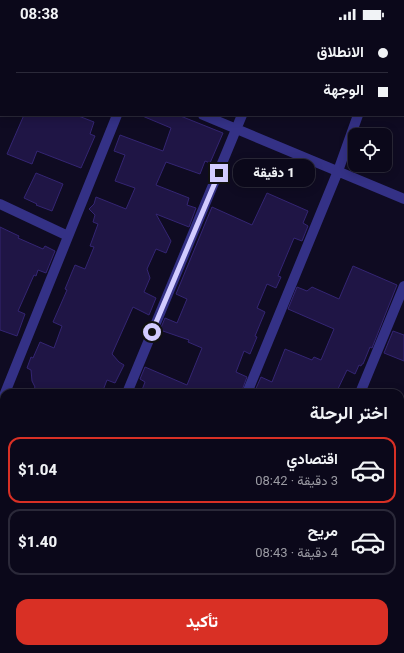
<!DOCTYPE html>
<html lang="ar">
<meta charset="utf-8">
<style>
body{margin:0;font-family:Roboto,Vazirmatn,sans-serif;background:#141123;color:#f1f3f6;direction:rtl;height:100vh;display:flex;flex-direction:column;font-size:15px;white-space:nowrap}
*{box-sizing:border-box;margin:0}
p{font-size:13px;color:#9a9aa2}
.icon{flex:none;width:22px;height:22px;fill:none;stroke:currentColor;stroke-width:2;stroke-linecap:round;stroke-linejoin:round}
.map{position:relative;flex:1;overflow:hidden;direction:ltr}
.panel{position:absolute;left:0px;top:361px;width:404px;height:264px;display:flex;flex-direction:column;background:#0b081a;border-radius:12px 12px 0 0;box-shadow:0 2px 10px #0003,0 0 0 1px #2b2939;direction:rtl}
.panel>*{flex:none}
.guide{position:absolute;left:0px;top:0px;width:404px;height:88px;box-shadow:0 2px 10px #0003,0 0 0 1px #2b2939;direction:rtl;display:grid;align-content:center;height:88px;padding:0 16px;background:#0b081a}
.controls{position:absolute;left:348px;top:100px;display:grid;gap:8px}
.controls a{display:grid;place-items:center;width:44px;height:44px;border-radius:8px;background:#0b081a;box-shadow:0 2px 10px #0003,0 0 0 1px #2b2939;font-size:20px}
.end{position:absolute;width:18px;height:18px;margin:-9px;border:5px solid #d2ccff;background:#111;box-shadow:0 0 0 2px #111}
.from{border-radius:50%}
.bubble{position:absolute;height:28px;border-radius:12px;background:#0b081a;box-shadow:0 2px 10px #0003,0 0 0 1px #2b2939;font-size:13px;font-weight:800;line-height:28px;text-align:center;direction:rtl}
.guide b{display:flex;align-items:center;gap:14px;height:38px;font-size:15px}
.guide b+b{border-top:1px solid #2b2939}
.guide i{width:10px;height:10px;background:#f1f3f6}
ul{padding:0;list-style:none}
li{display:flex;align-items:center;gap:12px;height:66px;margin:0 8px 6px;padding:0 8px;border:2px solid #2b2939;border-radius:12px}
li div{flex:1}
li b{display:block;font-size:15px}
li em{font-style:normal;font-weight:800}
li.selected{border-color:#d93025}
li>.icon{width:36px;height:36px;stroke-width:1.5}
h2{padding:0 16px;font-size:18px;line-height:48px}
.cta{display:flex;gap:8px;margin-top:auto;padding:8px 16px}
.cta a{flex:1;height:46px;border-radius:12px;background:#d93025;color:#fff;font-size:16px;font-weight:800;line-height:46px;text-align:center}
.status{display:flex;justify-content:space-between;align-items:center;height:28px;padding:0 20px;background:#0b081a;direction:ltr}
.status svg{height:11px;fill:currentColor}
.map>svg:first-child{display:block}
.building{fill:#1f1545;stroke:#342573}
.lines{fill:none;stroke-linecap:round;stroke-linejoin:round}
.minor{stroke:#343186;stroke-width:10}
.route{stroke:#d2ccff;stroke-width:5}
</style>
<div class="status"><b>08:38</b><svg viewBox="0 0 49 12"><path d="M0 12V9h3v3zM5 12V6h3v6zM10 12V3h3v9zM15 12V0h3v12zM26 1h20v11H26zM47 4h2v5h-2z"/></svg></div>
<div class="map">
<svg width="404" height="625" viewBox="0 0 404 625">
<rect width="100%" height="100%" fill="#0f0b22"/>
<path class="building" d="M24 87H76L94 94 90 106 95 108 81 140 37 123 32 136 7 126Z
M140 87H178L223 105 210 135 205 133 200 146 166 134 156 157 189 170 187 177 196 180 189 199 156 186 171 213 166 225 156 221 147 241 150 250 144 264 156 270 149 287 133 279 112 326 119 334 124 337 115 355 107 352 102 365H32L35 359 32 353 31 342 27 340 31 329 33 330 40 314 54 320 62 298 53 294 67 262 65 261 72 244 75 237 85 241 94 219 90 218 98 196 93 194 95 187 89 181 94 176 96 169 126 181 135 160 115 153 125 127 114 123 120 107 163 123 171 100Z
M36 145 63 156 52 183 36 177 37 176 24 170Z
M267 165 308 183 303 195 308 198 302 213 294 210 278 248 281 249 276 260 267 256 257 280 265 284 255 308 257 309 250 326 244 323 236 344 247 349 241 365H149L142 362 145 354 140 351 145 339 187 357 202 320 188 314 189 312 160 302 165 290 177 295 187 271 176 266 212 179 252 197Z
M0 199 19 208 18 210 43 221 45 218 55 223 46 245 38 242 36 248 34 247 18 283 25 286 17 308 0 302Z
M353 238 397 257 372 320 370 319 363 336H362L361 338 359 337 355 346 347 342 336 365H254L261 349 272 354 285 321 312 332 314 329 321 332 334 301 288 281 297 259 307 263 312 259 339 271Z
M393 303 404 307V333L384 325Z"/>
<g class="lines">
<path class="minor" d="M32 1V0
M152 1 153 0
M276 1V0
M390 1 391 0
M0 2 1 3
M0 79 1 77
M203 87 404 171
M0 176 68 208
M5 365 117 87
M127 365 242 87
M247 365 338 143 358 87
M360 365 404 258
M0 376 4 367
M0 453 4 455
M400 548 404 538
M0 580 4 582
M400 616 404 617
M103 621 113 625
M198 625 200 621
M313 625 314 621"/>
</g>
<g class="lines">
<path class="route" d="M152 304 219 145"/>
</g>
</svg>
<div class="controls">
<a><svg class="icon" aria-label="locate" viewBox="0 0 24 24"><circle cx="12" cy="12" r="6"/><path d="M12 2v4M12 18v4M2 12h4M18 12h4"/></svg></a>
</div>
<i class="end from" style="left:152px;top:304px"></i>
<i class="end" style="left:219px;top:145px"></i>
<div class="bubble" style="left:233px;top:131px;width:82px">1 دقيقة</div>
<div class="guide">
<b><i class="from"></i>الانطلاق</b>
<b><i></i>الوجهة</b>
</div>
<section class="panel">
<h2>اختر الرحلة</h2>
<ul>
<li class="selected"><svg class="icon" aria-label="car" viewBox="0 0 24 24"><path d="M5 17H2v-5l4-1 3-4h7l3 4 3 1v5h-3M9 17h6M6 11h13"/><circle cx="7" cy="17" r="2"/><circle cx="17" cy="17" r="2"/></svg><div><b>اقتصادي</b><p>3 دقيقة · 08:42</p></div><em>$1.04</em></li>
<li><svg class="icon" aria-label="car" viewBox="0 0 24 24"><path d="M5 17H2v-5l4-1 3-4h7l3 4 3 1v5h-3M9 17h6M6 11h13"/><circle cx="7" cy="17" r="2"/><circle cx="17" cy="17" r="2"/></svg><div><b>مريح</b><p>4 دقيقة · 08:43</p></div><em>$1.40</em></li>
</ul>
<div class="cta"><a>تأكيد</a></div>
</section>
</div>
